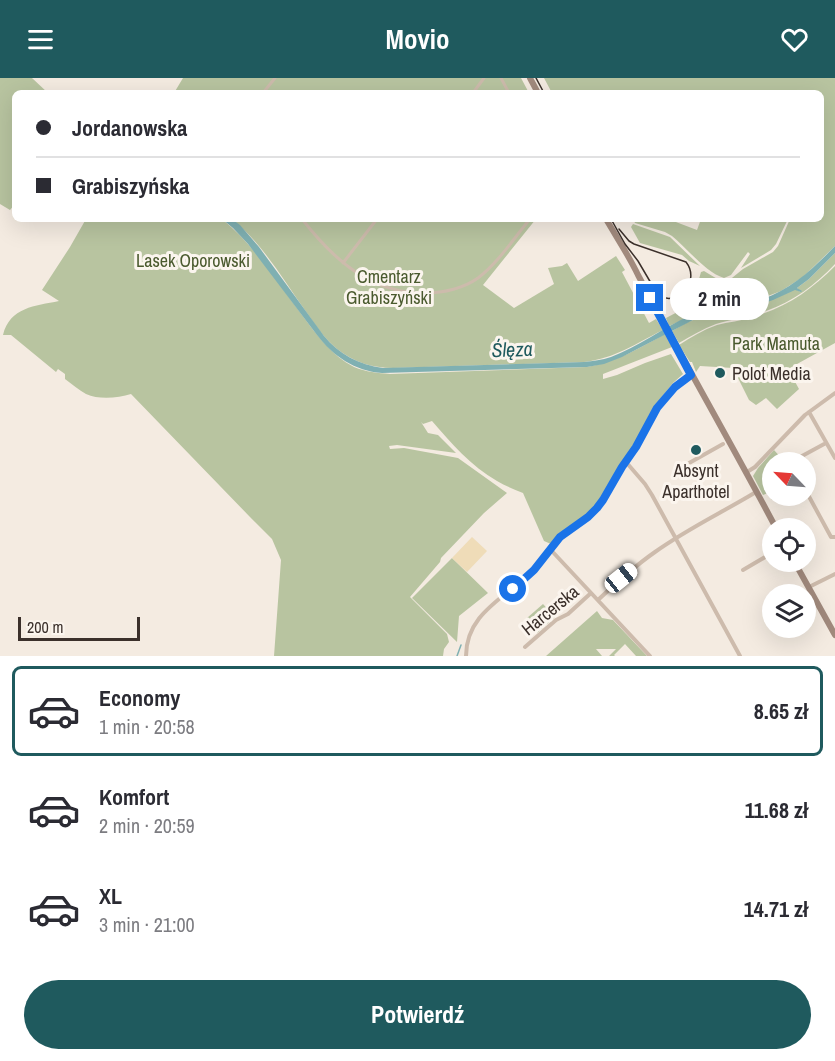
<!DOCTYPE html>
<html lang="pl">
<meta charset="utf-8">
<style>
body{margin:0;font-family:"Archivo Narrow",sans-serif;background:#f2f2f3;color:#2b2b33;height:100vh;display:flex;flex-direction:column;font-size:22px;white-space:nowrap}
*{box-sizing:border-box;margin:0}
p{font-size:20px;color:#7c7c81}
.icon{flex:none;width:33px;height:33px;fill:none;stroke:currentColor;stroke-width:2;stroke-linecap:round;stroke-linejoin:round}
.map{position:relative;height:578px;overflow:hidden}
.details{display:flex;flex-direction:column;background:#fff;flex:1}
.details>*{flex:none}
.top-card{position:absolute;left:12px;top:12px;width:812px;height:132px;border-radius:9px;box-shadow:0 6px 24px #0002;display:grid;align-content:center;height:132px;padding:0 24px;background:#fff}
.needle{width:39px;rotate:295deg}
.buttons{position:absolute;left:762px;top:374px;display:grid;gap:12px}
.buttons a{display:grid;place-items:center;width:54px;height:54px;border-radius:50%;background:#fff;box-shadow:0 6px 24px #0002;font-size:30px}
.scale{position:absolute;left:18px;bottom:15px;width:122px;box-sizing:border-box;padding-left:6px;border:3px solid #3b302b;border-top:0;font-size:16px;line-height:21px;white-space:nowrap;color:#3b302b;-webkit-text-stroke:4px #fbf5ee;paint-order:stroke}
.end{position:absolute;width:27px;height:27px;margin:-14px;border:8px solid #1a73e8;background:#fff;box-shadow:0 0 0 3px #fff}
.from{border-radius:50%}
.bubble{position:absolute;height:42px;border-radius:21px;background:#fff;box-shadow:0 6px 24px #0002;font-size:20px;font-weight:700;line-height:42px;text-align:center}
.car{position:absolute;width:18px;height:36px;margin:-18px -9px;border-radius:8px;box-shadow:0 0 4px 2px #0007;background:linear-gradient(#fff 24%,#345 0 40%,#fff 0 76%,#345 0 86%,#fff 0)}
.top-card b{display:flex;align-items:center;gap:21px;height:57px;font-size:22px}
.top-card b+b{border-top:2px solid #e1e1e2}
.top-card i{width:15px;height:15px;background:#2b2b33}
ul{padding:10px 0 0;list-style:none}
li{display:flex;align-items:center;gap:18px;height:90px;margin:0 12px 9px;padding:0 12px;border:3px solid transparent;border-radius:9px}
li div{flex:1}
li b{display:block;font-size:22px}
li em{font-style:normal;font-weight:700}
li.on{border-color:#1f5a5e}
li>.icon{width:54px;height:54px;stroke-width:1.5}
.button{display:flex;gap:12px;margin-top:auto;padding:12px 24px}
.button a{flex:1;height:69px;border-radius:36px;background:#1f5a5e;color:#fff;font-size:24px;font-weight:700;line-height:69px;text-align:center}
header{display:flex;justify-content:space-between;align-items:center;height:78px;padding:0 24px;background:#1f5a5e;color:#fff;font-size:27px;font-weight:700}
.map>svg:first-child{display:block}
.green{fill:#b8c4a0}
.sand{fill:#efdcb8}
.water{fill:#7fb0b2}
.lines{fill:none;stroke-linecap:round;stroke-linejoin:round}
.stream{stroke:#7fb0b2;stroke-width:1.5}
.pedestrian{stroke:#cdbbac;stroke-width:3}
.minor{stroke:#cdbbac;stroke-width:4}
.secondary{stroke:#a18a7d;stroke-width:6}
.tram{stroke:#3b302b;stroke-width:1.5}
.route{stroke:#1a73e8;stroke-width:8}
.poi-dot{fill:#1f5a5e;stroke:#fbf5ee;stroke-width:2}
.labels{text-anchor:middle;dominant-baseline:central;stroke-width:6;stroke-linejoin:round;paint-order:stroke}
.park-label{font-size:18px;fill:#4a5a2e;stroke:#fbf5ee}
.poi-label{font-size:18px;fill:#3b302b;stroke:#fbf5ee;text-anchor:start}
.street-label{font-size:18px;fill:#3b302b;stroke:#fbf5ee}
.water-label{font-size:20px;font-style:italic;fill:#1f5a5e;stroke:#fbf5ee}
</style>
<header><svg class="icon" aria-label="menu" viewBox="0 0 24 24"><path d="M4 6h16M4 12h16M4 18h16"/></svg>Movio<svg class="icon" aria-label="heart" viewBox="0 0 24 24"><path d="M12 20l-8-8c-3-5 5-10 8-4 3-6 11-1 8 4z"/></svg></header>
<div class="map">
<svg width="835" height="578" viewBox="0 0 835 578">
<rect width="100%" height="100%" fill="#f4ebe1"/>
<path class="green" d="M0 0H32L48 15H15V126L10 132 0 126Z
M183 0H521L529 15H174Z
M544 0H835V168L803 199 781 213 747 226 701 234 669 248 666 240 687 229 704 226V222L697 219 695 215 701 194 704 193 719 202 727 204 743 191 773 174 778 168 790 141H820V15H552Z
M86 141H222C254 167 277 204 302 237 317 257 331 277 354 289 366 294 378 295 390 296L587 289C616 284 640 270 665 256L672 269 603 296V301L617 297 645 285 671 276 683 296 673 305 656 326 649 337 637 364 619 390 599 424 591 433 562 454 551 466 544 463 523 415C514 411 505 408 497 403 471 388 451 365 432 343L423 346 421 344 428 355 438 357 456 375 397 367 389 368 390 371 404 370 458 380 507 415 484 435 441 480 440 484 410 519 447 556 449 564 444 571 443 578H274L281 482 272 461 250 439 131 316C118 320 99 322 86 316 79 312 72 306 65 301V296L58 291 56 294 11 257H3C10 229 35 228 59 223L42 212 70 169Z
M232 141H536L483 207 514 230 554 206 548 190 562 188 567 185 578 203 616 178 625 192 622 194 649 245 656 241 663 252C635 266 616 280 584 284L393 290C372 290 354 284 337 271 325 261 316 248 307 235 284 203 263 166 232 141Z
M633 141H668L697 152 701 141H788L776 166 771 172 741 190 750 176 748 174 731 197 724 200C705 194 688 171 672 158L665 154 635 145Z
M633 146 670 159 700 188 689 183 682 177 640 165 631 149Z
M835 175V186C815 207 794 223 766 233 750 239 733 241 716 246 703 251 691 258 679 265L672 253 686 245 703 238 753 229 795 211 801 214 797 210 809 201Z
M835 188V265L788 291 799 311 777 331 766 320 756 327 749 322 733 290 700 288 696 294 692 284H690L679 267C691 259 703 252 717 247 728 244 741 243 753 239 787 229 811 212 835 188Z
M774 372 785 384H772V417H781L772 422 768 415 763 417 753 398 758 390Z
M452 480 488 515 459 538 457 564 412 520Z
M543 526 555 539 537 555 530 546 531 544 527 540Z
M597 533 602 540 613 542 647 578H636L625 566 614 577 615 578H609L616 571H596L602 578H546Z"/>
<path class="sand" d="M472 459 487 473 467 494 452 480Z"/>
<path class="water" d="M222 141H232L240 147 259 169 324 258C339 276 359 287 383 290L584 284C593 283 602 282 611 279 638 269 663 250 689 238 706 231 725 231 743 227 785 217 807 197 835 168V175L809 201 797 210 802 213 801 214 795 212 773 222 753 229 712 236 693 242 622 279 604 286 587 289 382 295C355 293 333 278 317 257L248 166 233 150Z"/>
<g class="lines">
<path class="stream" d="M457 578 461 567"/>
<path class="pedestrian" d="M501 0 509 15
M263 15 275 0
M473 15 484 0
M302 141C334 182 371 216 426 215 444 215 464 210 478 200 498 185 514 160 530 141
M343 185 377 141"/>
<path class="minor" d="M809 334 835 380
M626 384 645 406 652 417 740 578
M791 384 826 365
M682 389 723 366
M747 394 755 389 805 337 835 315
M806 413 831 459H835
M550 471 650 578
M743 492 772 475
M809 509 835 496
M598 522C616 505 635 488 655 474 687 451 723 434 756 414
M525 569 556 542 568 536 591 515
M466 578C466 534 508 519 534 491 544 480 552 466 564 456 573 448 584 443 593 434 604 423 610 409 618 396 623 386 631 378 636 369 653 341 662 316 691 297"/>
<path class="secondary" d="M530 0 538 15
M606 141C617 160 629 178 638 197 683 282 731 365 776 450
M794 483 835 557"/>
<path class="tram" d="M536 0 544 15
M611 141 625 166 638 183 658 217C678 230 701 203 686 184L634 166 629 163 619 151"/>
</g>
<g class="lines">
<path class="route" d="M513 511 534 492 560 459 588 439 597 430 603 422 622 389 636 369 657 330 675 309 691 297 650 220"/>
</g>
<g class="poi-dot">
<circle cx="720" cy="295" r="6"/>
<circle cx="696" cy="372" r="6"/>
</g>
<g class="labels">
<g class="park-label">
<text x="193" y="182">Lasek Oporowski</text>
<text x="389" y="198">Cmentarz<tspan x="389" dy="21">Grabiszyński</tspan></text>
<text x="776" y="265">Park Mamuta</text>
</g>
<g class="poi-label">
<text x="732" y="295">Polot Media</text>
<text x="696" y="392" text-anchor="middle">Absynt<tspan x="696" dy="21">Aparthotel</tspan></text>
</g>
<g class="street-label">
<text transform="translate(550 532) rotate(-39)">Harcerska</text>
</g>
<g class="water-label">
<text transform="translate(512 271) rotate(-2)">Ślęza</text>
</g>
</g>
</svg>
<div class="buttons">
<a><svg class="needle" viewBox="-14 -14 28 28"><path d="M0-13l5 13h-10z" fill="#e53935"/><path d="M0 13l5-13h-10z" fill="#7c7c81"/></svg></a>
<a><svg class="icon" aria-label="locate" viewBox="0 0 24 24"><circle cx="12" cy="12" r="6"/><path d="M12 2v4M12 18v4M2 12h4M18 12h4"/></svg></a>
<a><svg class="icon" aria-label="layers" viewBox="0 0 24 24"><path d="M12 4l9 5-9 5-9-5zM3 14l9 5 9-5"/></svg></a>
</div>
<div class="scale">200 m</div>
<i class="end from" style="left:513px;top:511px"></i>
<i class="end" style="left:650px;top:220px"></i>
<div class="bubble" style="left:670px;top:200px;width:99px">2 min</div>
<i class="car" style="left:621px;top:500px;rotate:51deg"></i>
<div class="top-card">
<b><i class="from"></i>Jordanowska</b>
<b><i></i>Grabiszyńska</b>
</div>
</div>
<section class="details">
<ul>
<li class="on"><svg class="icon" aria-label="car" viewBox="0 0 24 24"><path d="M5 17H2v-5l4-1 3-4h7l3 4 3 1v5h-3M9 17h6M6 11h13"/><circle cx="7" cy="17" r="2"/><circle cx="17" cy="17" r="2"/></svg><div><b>Economy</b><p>1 min · 20:58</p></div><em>8.65 zł</em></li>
<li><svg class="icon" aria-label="car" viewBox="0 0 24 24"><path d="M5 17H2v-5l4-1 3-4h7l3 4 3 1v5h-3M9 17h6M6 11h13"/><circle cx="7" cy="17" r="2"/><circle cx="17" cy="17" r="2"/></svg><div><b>Komfort</b><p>2 min · 20:59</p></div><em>11.68 zł</em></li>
<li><svg class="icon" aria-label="car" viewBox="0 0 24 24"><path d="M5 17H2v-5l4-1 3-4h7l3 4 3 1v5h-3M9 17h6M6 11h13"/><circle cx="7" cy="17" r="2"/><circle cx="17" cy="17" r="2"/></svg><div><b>XL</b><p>3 min · 21:00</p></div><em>14.71 zł</em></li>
</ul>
<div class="button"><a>Potwierdź</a></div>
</section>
